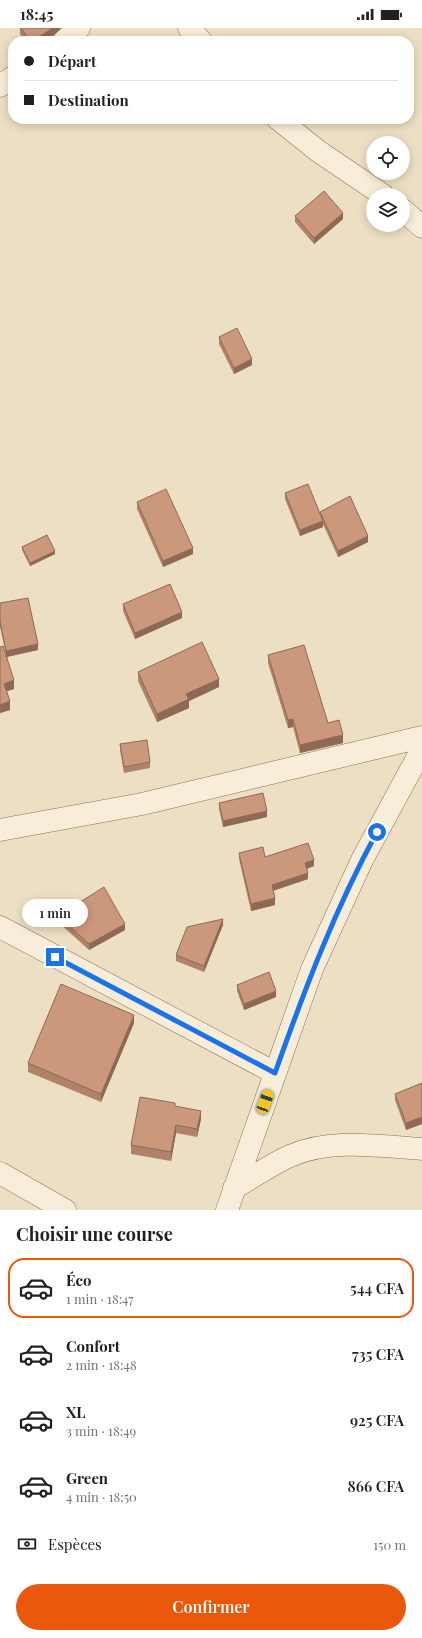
<!DOCTYPE html>
<html lang="fr">
<meta charset="utf-8">
<style>
body{margin:0;font-family:"Playfair Display",serif;background:#f6f6f6;color:#202124;height:100vh;display:flex;flex-direction:column;font-size:15px;white-space:nowrap}
*{box-sizing:border-box;margin:0}
p{font-size:13px;color:#757577}
.icon{flex:none;width:22px;height:22px;fill:none;stroke:currentColor;stroke-width:2;stroke-linecap:round;stroke-linejoin:round}
.map{position:relative;height:1182px;overflow:hidden}
.side{display:flex;flex-direction:column;background:#fff;flex:1}
.side>*{flex:none}
.banner{position:absolute;left:8px;top:8px;width:406px;height:88px;border-radius:16px;box-shadow:0 2px 10px #0003;display:grid;align-content:center;height:88px;padding:0 16px;background:#fff}
.tools{position:absolute;left:366px;top:108px;display:grid;gap:8px}
.tools a{display:grid;place-items:center;width:44px;height:44px;border-radius:50%;background:#fff;box-shadow:0 2px 10px #0003;font-size:20px}
.end{position:absolute;width:18px;height:18px;margin:-9px;border:5px solid #1a73e8;background:#fff;box-shadow:0 0 0 2px #fff}
.from{border-radius:50%}
.bubble{position:absolute;height:28px;border-radius:14px;background:#fff;box-shadow:0 2px 10px #0003;font-size:13px;font-weight:600;line-height:28px;text-align:center}
.car{position:absolute;width:12px;height:24px;margin:-12px -6px;border-radius:5px;box-shadow:0 0 3px 1px #0007;background:linear-gradient(#f5c518 24%,#345 0 40%,#f5c518 0 76%,#345 0 86%,#f5c518 0)}
.banner b{display:flex;align-items:center;gap:14px;height:38px;font-size:15px}
.banner b+b{border-top:1px solid #e0e0e0}
.banner i{width:10px;height:10px;background:#202124}
ul{padding:0;list-style:none}
li{display:flex;align-items:center;gap:12px;height:60px;margin:0 8px 6px;padding:0 8px;border:2px solid transparent;border-radius:16px}
li div{flex:1}
li b{display:block;font-size:15px}
li em{font-style:normal;font-weight:600}
li.selected{border-color:#ea580c}
li>.icon{width:36px;height:36px;stroke-width:1.5}
h2{padding:0 16px;font-size:18px;line-height:48px}
.pay{display:flex;align-items:center;gap:10px;height:44px;padding:0 16px;font-size:15px}
.pay p{margin-inline-start:auto}
.cta{display:flex;gap:8px;margin-top:auto;padding:8px 16px}
.cta a{flex:1;height:46px;border-radius:24px;background:#ea580c;color:#fff;font-size:16px;font-weight:600;line-height:46px;text-align:center}
.status{display:flex;justify-content:space-between;align-items:center;height:28px;padding:0 20px;background:#fff;direction:ltr}
.status svg{height:11px;fill:currentColor}
.map>svg:first-child{display:block}
.lines{fill:none;stroke-linecap:round;stroke-linejoin:round}
.minor-casing{stroke:#88715b;stroke-width:23}
.minor{stroke:#f8edd8;stroke-width:22}
.wall{fill:#af836a}
.shaded-wall{fill:#8e6a56}
.building{fill:#cb987b;stroke:#8e6a56}
.route{stroke:#1a73e8;stroke-width:5}
</style>
<div class="status"><b>18:45</b><svg viewBox="0 0 49 12"><path d="M0 12V9h3v3zM5 12V6h3v6zM10 12V3h3v9zM15 12V0h3v12zM26 1h20v11H26zM47 4h2v5h-2z"/></svg></div>
<div class="map">
<svg width="422" height="1182" viewBox="0 0 422 1182">
<rect width="100%" height="100%" fill="#eddfc4"/>
<g class="lines">
<defs>
<path id="minor" d="M189 0 201 13
M64 13 79 0
M0 58 13 49
M278 91 318 123 383 167
M403 182 422 199
M0 802 142 776 422 709
M0 899 275 1045
M0 1145 65 1182
M234 1160C252 1150 270 1137 290 1128 330 1110 379 1118 422 1121
M227 1182 312 941 362 832 422 721"/>
</defs>
<use href="#minor" class="minor-casing"/>
<use href="#minor" class="minor"/>
</g>
<path class="wall" d="M20 0H61L54 7 44 13H25L20 6Z
M295 188 343 191 314 216 295 194Z
M219 309 252 337 234 346 219 316Z
M285 465 320 486V484L368 514 338 529 323 496V499L300 508 285 471Z
M137 474 193 526 163 539 137 481Z
M22 519 55 526 30 538 22 522Z
M0 575 38 622 7 629 14 661 7 663 10 682 0 685 6 626 0 599Z
M123 576 182 590 135 611 123 583Z
M268 627 328 695 343 715 300 725 293 699 288 700 268 635Z
M138 644 219 659 189 673V680L157 694 138 653Z
M120 716 150 734V740L124 745 120 722Z
M219 775 267 789 223 799 219 781Z
M239 825 265 829 314 838 307 841 308 851 273 863 275 877 251 883 239 831Z
M58 888 125 902 89 922 58 894Z
M223 897 204 944 176 933V927Z
M237 957 276 969 244 982 237 963Z
M134 995 101 1074 28 1044V1035Z
M422 1055V1096L406 1102 395 1072V1066Z
M175 1078 201 1091 197 1109 176 1105 171 1133 131 1126V1117Z"/>
<path class="shaded-wall" d="M53 0H61L54 7 44 13H32Z
M343 185V191L314 216V210Z
M252 331V337L234 346V340Z
M323 493V499L300 508V502Z
M368 508V514L338 529V523Z
M193 520V526L163 539V533Z
M55 523V526L30 538V535Z
M182 584V590L135 611V605Z
M38 616V622L6 629V623Z
M219 651V659L189 673V680L157 694V686L186 666Z
M14 652V661L4 664V656Z
M10 673V682L0 685V677Z
M293 691V699L288 700V692Z
M343 707V715L300 725V717Z
M267 783V789L223 799V793Z
M314 832V838L305 841V835Z
M308 845V851L272 863V857Z
M275 870V877L251 883V876Z
M223 891V897L204 944V938Z
M125 896V902L89 922V916Z
M276 963V969L244 982V976Z
M134 987V995L101 1074V1066Z
M201 1083V1091L197 1109V1101Z
M422 1089V1096L406 1102V1095Z
M176 1097V1105L171 1133V1124Z"/>
<path class="building" d="M21 0H53L32 13H30Z
M324 163 343 185 314 210 295 188Z
M237 300 252 331 234 340 219 309Z
M308 456 323 493 300 502 285 465Z
M166 461 193 520 163 533 137 474Z
M350 468 368 508 338 523 320 484Z
M47 507 55 523 30 535 22 519Z
M170 556 182 584 135 605 123 576Z
M28 570 38 616 6 623 0 593V575Z
M202 614 219 651 186 666 189 671 157 686 138 644Z
M304 617 328 695 339 692 343 707 300 717 293 691 288 692 268 627Z
M3 618 14 652 4 656 10 673 0 677V619Z
M147 712 150 734 124 739 120 716Z
M263 765 267 783 223 793 219 775Z
M308 815 314 832 305 835 308 845 272 857 275 870 251 876 239 825 263 819 265 829Z
M104 859 125 896 89 916 58 888Z
M223 891 204 938 176 927 187 899Z
M269 944 276 963 244 976 237 957Z
M61 956 134 987 101 1066 28 1035Z
M422 1055V1089L406 1095 395 1066Z
M140 1069 175 1075V1078L201 1083 197 1101 176 1097 171 1124 131 1117Z"/>
<g class="lines">
<path class="route" d="M55 929 275 1045C304 963 335 881 377 804"/>
</g>
</svg>
<div class="tools">
<a><svg class="icon" aria-label="locate" viewBox="0 0 24 24"><circle cx="12" cy="12" r="6"/><path d="M12 2v4M12 18v4M2 12h4M18 12h4"/></svg></a>
<a><svg class="icon" aria-label="layers" viewBox="0 0 24 24"><path d="M12 4l9 5-9 5-9-5zM3 14l9 5 9-5"/></svg></a>
</div>
<i class="end from" style="left:377px;top:804px"></i>
<i class="end" style="left:55px;top:929px"></i>
<div class="bubble" style="left:22px;top:871px;width:66px">1 min</div>
<i class="car" style="left:265px;top:1074px;rotate:20deg"></i>
<div class="banner">
<b><i class="from"></i>Départ</b>
<b><i></i>Destination</b>
</div>
</div>
<section class="side">
<h2>Choisir une course</h2>
<ul>
<li class="selected"><svg class="icon" aria-label="car" viewBox="0 0 24 24"><path d="M5 17H2v-5l4-1 3-4h7l3 4 3 1v5h-3M9 17h6M6 11h13"/><circle cx="7" cy="17" r="2"/><circle cx="17" cy="17" r="2"/></svg><div><b>Éco</b><p>1 min · 18:47</p></div><em>544 CFA</em></li>
<li><svg class="icon" aria-label="car" viewBox="0 0 24 24"><path d="M5 17H2v-5l4-1 3-4h7l3 4 3 1v5h-3M9 17h6M6 11h13"/><circle cx="7" cy="17" r="2"/><circle cx="17" cy="17" r="2"/></svg><div><b>Confort</b><p>2 min · 18:48</p></div><em>735 CFA</em></li>
<li><svg class="icon" aria-label="car" viewBox="0 0 24 24"><path d="M5 17H2v-5l4-1 3-4h7l3 4 3 1v5h-3M9 17h6M6 11h13"/><circle cx="7" cy="17" r="2"/><circle cx="17" cy="17" r="2"/></svg><div><b>XL</b><p>3 min · 18:49</p></div><em>925 CFA</em></li>
<li><svg class="icon" aria-label="car" viewBox="0 0 24 24"><path d="M5 17H2v-5l4-1 3-4h7l3 4 3 1v5h-3M9 17h6M6 11h13"/><circle cx="7" cy="17" r="2"/><circle cx="17" cy="17" r="2"/></svg><div><b>Green</b><p>4 min · 18:50</p></div><em>866 CFA</em></li>
</ul>
<div class="pay"><svg class="icon" aria-label="cash" viewBox="0 0 24 24"><path d="M3 7h18v10H3z"/><circle cx="12" cy="12" r="2"/></svg>Espèces<p>150 m</p></div>
<div class="cta"><a>Confirmer</a></div>
</section>
